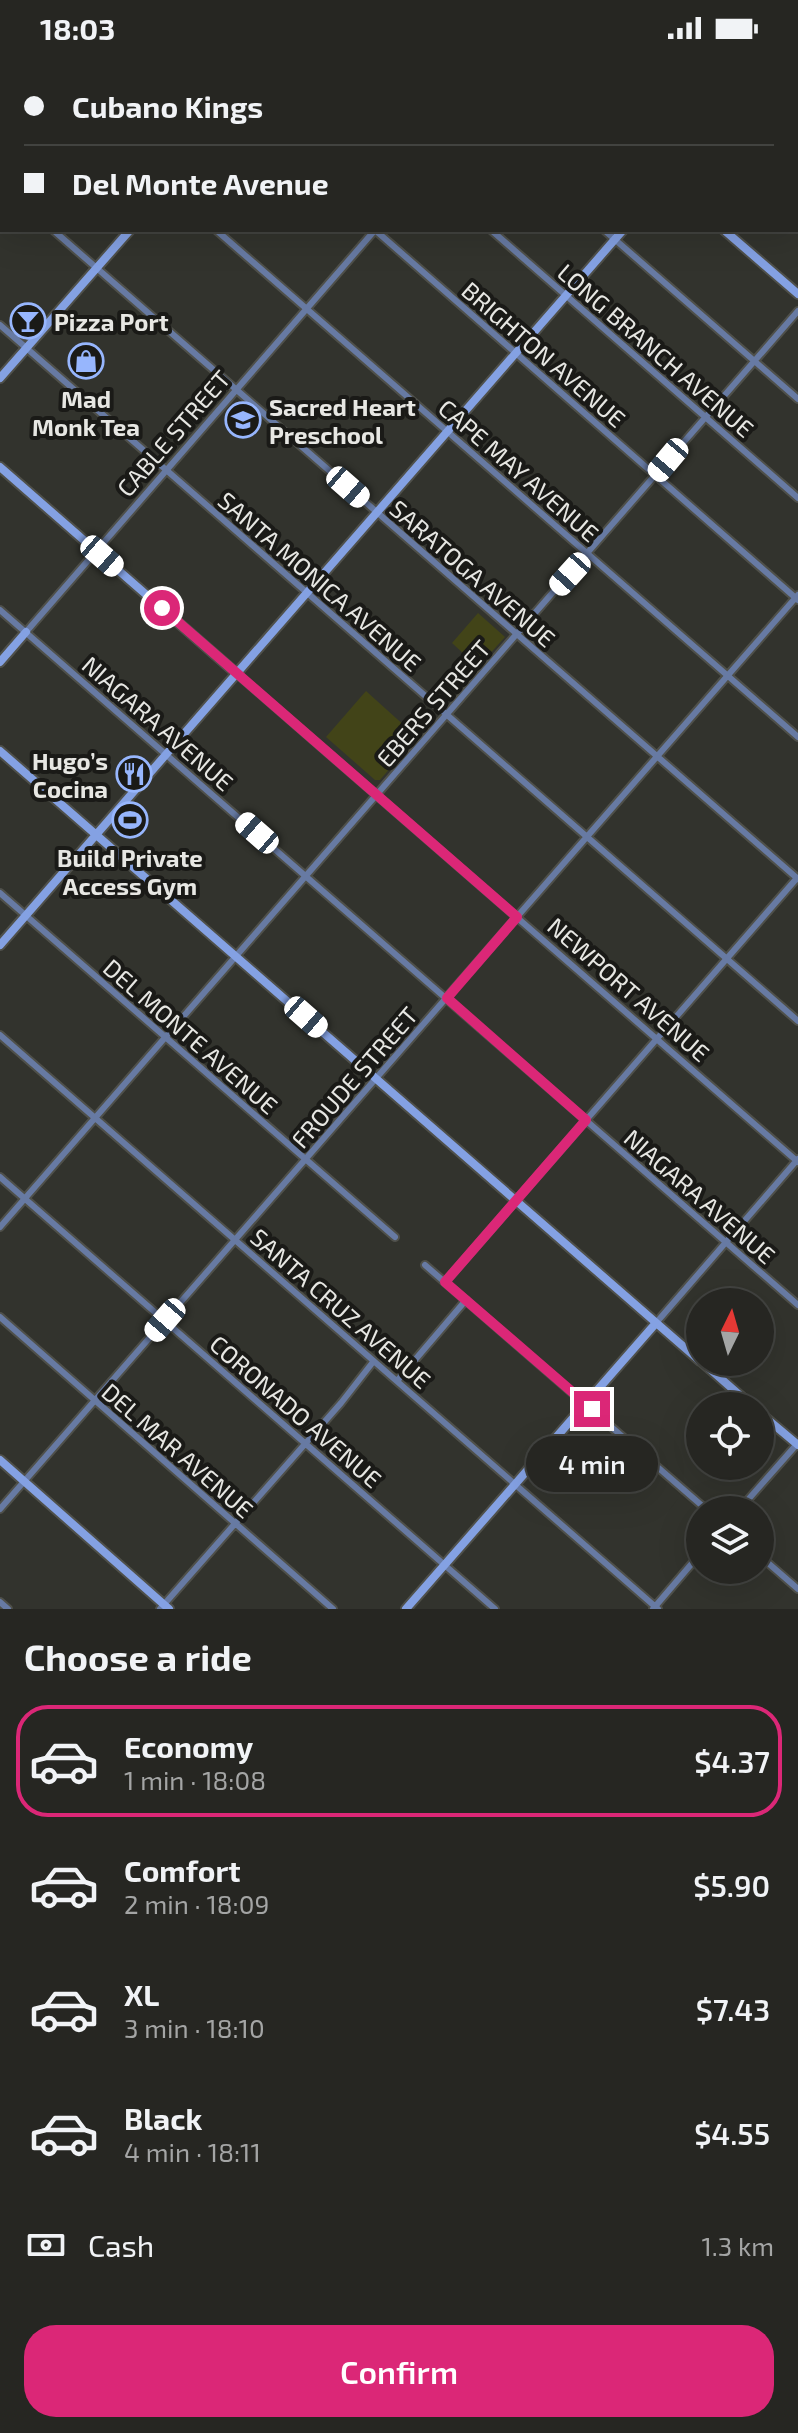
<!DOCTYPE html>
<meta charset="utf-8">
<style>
body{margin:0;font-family:"Exo 2",sans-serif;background:#32322f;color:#f1f3f6;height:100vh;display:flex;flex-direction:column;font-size:30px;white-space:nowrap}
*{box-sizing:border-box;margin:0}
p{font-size:26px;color:#a4a5a5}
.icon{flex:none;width:44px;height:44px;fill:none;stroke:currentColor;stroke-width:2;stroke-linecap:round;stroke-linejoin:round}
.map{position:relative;height:1553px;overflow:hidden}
.panel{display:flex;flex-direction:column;background:#262622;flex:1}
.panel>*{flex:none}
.banner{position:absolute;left:0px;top:0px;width:798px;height:176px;box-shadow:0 8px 32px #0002,0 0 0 2px #424340;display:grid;align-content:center;height:176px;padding:0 24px;background:#262622}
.needle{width:52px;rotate:5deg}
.buttons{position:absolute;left:686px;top:1232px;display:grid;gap:16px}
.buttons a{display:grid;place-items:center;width:88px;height:88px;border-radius:50%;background:#262622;box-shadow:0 8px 32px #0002,0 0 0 2px #424340;font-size:40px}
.end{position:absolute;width:36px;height:36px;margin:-18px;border:10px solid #db2777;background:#fff;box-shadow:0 0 0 4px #fff}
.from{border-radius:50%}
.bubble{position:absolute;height:56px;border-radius:28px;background:#262622;box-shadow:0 8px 32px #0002,0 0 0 2px #424340;font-size:26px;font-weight:600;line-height:56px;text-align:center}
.car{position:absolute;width:24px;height:48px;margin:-24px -12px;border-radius:10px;box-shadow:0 0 6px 2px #0007;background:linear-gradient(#fff 24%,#345 0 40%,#fff 0 76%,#345 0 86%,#fff 0)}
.banner b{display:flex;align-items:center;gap:28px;height:76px;font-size:30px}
.banner b+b{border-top:2px solid #424340}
.banner i{width:20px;height:20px;background:#f1f3f6}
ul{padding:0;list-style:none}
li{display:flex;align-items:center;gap:24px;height:112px;margin:0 16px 12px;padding:0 8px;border:4px solid transparent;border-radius:32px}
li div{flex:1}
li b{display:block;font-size:30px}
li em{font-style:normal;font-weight:600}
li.on{border-color:#db2777}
li>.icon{width:72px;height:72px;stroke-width:1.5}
h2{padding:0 24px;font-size:36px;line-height:96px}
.pay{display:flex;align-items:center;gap:20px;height:88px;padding:0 24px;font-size:30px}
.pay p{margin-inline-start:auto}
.primary-button{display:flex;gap:16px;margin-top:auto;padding:16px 24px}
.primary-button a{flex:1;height:92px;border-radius:32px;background:#db2777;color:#fff;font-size:32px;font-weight:600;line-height:92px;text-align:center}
.status{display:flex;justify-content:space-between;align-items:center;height:56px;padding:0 40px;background:#262622;direction:ltr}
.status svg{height:22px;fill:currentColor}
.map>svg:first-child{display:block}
.green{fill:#424418}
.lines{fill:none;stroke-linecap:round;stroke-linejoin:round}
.street-casing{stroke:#4f504a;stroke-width:10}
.secondary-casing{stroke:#4f504a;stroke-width:12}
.street{stroke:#677aa3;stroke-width:6}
.secondary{stroke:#84a1e3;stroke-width:8}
.route{stroke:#db2777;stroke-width:10}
.labels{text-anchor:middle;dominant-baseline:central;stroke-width:8;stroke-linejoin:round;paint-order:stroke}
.poi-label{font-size:24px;font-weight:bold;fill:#e7e7e3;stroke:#1a1a17;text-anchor:start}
.street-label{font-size:24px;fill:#e7e7e3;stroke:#1a1a17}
</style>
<div class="status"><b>18:03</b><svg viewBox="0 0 49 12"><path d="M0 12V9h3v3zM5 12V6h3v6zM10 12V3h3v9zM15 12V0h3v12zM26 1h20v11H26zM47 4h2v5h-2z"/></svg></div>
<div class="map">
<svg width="798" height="1553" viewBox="0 0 798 1553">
<rect width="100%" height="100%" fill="#32332d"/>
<path class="green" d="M478 557 505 581 478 611 452 587Z
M460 604 472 614 457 631 445 621Z
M366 635 417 681 380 724H375L326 681Z"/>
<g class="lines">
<defs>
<path id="street" d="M16 0 18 2
M175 0 177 2
M291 0 293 2
M405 0 407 2
M645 0 647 2
M0 128 2 130
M796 132 798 134
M53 174 798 823
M216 174 798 681
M375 174 798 544
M491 174 798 442
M604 174 798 343
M0 269 798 965
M0 554 798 1249
M26 576 375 174
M236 617 798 1106
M0 837 395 1181
M0 979 658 1553
M0 1121 495 1553
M0 1171 798 255
M425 1209 707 1454
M445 1226 797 822
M0 1261 333 1553
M656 1267 798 1103
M397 1325 466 1244
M0 1453 798 539
M739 1454 797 1388
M760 1500 798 1533
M0 1546 8 1553
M160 1553 341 1347 373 1306
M653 1553 700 1498"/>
<path id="secondary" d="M524 0 526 2
M713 0 715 2
M32 2 34 0
M280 2 281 0
M773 2 775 0
M0 39 2 36
M796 42 798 43
M724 174 798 238
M0 322 130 174
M0 411 236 617
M0 606 26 576
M0 695 700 1305
M0 889 623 174
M702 1306 752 1350
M760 1357 798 1389
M0 1404 169 1553
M406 1553 656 1267"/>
</defs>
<use href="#street" class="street-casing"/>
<use href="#secondary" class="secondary-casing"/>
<use href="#street" class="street"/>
<use href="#secondary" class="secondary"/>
</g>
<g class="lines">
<path class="route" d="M162 552 517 861 447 942 586 1064 445 1226 592 1353"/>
</g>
<defs>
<symbol id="bar-ring" viewBox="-11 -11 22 22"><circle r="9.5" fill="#1a1a17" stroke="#97b6fd" stroke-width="1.5"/><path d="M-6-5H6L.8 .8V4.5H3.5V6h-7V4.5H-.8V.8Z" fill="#97b6fd"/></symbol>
<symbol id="shop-ring" viewBox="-11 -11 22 22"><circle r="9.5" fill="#1a1a17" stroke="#97b6fd" stroke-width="1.5"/><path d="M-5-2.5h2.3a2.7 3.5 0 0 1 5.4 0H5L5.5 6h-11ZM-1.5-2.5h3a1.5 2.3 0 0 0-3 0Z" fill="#97b6fd"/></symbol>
<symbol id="school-ring" viewBox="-11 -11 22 22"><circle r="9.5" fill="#1a1a17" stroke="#97b6fd" stroke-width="1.5"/><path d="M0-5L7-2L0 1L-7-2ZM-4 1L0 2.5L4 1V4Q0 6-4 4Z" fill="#97b6fd"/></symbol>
<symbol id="restaurant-ring" viewBox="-11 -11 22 22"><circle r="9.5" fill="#1a1a17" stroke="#97b6fd" stroke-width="1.5"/><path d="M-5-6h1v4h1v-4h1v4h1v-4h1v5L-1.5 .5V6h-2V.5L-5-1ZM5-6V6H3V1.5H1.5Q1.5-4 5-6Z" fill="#97b6fd"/></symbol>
<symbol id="stadium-ring" viewBox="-11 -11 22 22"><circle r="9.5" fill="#1a1a17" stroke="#97b6fd" stroke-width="1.5"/><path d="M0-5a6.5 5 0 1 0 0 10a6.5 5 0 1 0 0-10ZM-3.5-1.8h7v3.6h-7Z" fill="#97b6fd"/></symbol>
</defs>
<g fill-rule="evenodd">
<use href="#bar-ring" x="8" y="245" width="40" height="40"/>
<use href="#shop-ring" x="66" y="285" width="40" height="40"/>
<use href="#school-ring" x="223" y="344" width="40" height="40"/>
<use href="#restaurant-ring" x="114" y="698" width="40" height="40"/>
<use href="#stadium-ring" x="110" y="744" width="40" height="40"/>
</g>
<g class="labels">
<g class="poi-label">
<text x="54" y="265">Pizza Port</text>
<text x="86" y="342" text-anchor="middle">Mad<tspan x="86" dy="28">Monk Tea</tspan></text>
<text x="269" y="350">Sacred Heart<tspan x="269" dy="28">Preschool</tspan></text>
<text x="108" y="704" text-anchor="end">Hugo’s<tspan x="108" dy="28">Cocina</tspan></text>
<text x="130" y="801" text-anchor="middle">Build Private<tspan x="130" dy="28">Access Gym</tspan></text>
</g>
<g class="street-label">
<text transform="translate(656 294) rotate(41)">LONG BRANCH AVENUE</text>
<text transform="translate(544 298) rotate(41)">BRIGHTON AVENUE</text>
<text transform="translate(173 377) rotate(-49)">CABLE STREET</text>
<text transform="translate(519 414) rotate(41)">CAPE MAY AVENUE</text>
<text transform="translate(473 517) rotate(41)">SARATOGA AVENUE</text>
<text transform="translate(320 525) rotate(41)">SANTA MONICA AVENUE</text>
<text transform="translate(433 647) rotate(-49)">EBERS STREET</text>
<text transform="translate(158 667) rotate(41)">NIAGARA AVENUE</text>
<text transform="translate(629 933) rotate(41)">NEWPORT AVENUE</text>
<text transform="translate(191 980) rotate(41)">DEL MONTE AVENUE</text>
<text transform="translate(354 1021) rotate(-49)">FROUDE STREET</text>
<text transform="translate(700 1140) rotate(41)">NIAGARA AVENUE</text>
<text transform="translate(341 1252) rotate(41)">SANTA CRUZ AVENUE</text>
<text transform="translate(296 1355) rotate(41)">CORONADO AVENUE</text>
<text transform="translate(178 1394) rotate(41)">DEL MAR AVENUE</text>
</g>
</g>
</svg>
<div class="buttons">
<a><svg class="needle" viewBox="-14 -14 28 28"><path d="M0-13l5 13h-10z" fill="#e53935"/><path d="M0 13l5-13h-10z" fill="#a4a5a5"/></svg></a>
<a><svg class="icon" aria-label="locate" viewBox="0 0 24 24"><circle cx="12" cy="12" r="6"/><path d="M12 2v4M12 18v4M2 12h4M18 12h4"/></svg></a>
<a><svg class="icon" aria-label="layers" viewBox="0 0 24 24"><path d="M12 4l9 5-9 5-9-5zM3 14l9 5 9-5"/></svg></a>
</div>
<i class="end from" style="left:162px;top:552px"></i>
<i class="end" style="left:592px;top:1353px"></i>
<div class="bubble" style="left:526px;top:1380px;width:132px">4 min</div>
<i class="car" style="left:668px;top:404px;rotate:220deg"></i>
<i class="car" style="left:348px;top:431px;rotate:131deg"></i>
<i class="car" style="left:102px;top:500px;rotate:131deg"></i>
<i class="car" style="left:570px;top:518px;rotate:222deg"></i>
<i class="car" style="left:257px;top:777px;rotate:311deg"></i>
<i class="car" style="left:306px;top:961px;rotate:131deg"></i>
<i class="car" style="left:165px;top:1264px;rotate:221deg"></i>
<div class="banner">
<b><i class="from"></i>Cubano Kings</b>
<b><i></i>Del Monte Avenue</b>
</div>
</div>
<section class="panel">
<h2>Choose a ride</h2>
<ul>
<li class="on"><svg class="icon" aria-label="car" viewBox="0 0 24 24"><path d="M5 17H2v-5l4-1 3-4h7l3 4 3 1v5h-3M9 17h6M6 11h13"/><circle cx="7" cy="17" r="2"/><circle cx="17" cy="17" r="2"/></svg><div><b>Economy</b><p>1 min · 18:08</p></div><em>$4.37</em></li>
<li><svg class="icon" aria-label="car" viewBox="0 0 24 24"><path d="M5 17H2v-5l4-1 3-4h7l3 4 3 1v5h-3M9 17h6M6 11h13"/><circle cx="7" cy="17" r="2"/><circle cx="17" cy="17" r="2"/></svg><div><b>Comfort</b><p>2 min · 18:09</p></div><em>$5.90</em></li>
<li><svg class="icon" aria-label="car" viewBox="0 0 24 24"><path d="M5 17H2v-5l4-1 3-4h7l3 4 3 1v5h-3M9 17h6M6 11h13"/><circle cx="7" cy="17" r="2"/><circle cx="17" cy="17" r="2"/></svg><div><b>XL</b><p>3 min · 18:10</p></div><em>$7.43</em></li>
<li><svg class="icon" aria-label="car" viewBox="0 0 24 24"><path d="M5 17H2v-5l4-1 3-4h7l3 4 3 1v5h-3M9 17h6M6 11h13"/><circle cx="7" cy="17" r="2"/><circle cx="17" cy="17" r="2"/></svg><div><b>Black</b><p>4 min · 18:11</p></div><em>$4.55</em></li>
</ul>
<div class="pay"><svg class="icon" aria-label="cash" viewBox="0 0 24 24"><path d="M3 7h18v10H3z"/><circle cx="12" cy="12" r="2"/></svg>Cash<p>1.3 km</p></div>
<div class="primary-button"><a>Confirm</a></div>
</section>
